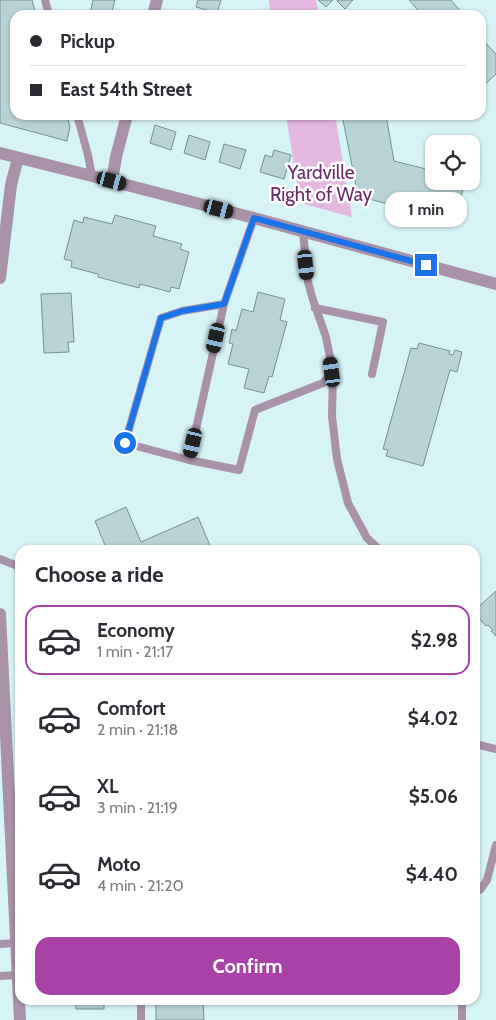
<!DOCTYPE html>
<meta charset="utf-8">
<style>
body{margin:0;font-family:Cabin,sans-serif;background:#f7f7f7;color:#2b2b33;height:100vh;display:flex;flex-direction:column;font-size:19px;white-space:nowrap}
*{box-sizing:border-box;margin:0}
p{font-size:16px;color:#7c7c81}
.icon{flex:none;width:28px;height:28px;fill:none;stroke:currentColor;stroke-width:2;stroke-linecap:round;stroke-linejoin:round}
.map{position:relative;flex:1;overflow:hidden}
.details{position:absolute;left:15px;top:545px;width:465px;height:460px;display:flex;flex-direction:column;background:#fff;border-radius:15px;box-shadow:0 1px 4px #0004}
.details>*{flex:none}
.banner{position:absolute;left:10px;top:10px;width:476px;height:110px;border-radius:15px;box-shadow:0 1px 4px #0004;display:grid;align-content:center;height:110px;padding:0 20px;background:#fff}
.fabs{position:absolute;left:425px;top:135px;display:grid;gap:10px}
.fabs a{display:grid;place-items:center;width:55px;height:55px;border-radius:10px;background:#fff;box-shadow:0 1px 4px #0004;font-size:25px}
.end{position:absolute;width:22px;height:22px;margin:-11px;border:6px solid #1a73e8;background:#fff;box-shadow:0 0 0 2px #fff}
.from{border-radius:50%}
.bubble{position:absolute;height:35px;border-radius:15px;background:#fff;box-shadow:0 1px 4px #0004;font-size:16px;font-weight:800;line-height:35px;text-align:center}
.car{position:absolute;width:15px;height:30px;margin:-15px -8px;border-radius:6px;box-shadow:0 0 4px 1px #0007;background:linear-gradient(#222 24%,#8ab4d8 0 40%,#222 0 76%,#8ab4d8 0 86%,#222 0)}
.banner b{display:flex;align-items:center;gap:18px;height:48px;font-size:19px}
.banner b+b{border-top:1px solid #e1e1e2}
.banner i{width:12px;height:12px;background:#2b2b33}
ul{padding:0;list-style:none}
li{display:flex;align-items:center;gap:15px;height:70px;margin:0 10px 8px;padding:0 10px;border:2px solid transparent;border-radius:15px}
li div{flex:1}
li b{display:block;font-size:19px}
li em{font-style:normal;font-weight:800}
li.selected{border-color:#a842a6}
li>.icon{width:45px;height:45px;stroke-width:1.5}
h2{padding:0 20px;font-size:22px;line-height:60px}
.button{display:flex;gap:10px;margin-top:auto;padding:10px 20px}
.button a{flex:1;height:58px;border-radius:15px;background:#a842a6;color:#fff;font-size:20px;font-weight:800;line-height:58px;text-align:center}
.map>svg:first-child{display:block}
.green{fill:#e3b7e0}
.building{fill:#b7d3d5;stroke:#759092}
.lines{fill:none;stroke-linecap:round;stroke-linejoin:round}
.service{stroke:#a991a8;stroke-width:8}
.minor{stroke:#a991a8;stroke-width:12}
.tertiary{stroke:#a991a8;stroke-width:12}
.route{stroke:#1a73e8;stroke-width:6}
.labels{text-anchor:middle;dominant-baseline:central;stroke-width:5;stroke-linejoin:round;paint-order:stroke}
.park-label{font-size:19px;fill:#6b2a69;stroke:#fff}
</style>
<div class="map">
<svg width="496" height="1020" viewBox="0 0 496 1020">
<rect width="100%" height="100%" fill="#d6f3f5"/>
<path class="green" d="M269 0H316L319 15H271Z
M286 115H335L352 217 300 203Z"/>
<path class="building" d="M0 0H32L36 15H15V115H67L70 127 67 141 0 123Z
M93 0H115L111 15 91 10Z
M198 0H221L217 13 196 7Z
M318 0H333L326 7Z
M338 0H353L345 9 337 1Z
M409 0H451L463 14 462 15H422Z
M481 38 496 54V74L482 87Z
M342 115H386L394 161 434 171V181H465L455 222 358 196Z
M155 125 176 132 171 150 150 143Z
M189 135 210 142 205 160 184 153Z
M224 144 246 150 240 169 219 162Z
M274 150 291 155 284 179 260 172 265 155 272 157Z
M115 215 156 226 153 236 182 244 180 249 189 252 179 289 171 287 170 292 140 284 139 288 98 277V274L71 267 72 261 64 259 74 220 83 223 84 217 112 224Z
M258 292 285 299 280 320 287 322 272 377 269 376 264 393 244 388 249 369 228 364 233 344 229 343 232 329 236 331 242 309 253 312Z
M71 293 74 342H68L69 352 44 353 41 294Z
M419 343 450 351 449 354 453 355 455 350 462 352 457 372 450 370 423 466 386 456 388 450 383 449 411 348 417 349Z
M126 507 141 542 198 517 212 550H107L95 521Z
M496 591V636L491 631 493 630 488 625 486 626 476 615 478 613 475 610Z
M76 1000H104V1009H76Z
M156 1000H203L204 1020H156Z"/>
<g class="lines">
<path class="service" d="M45 0 49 15
M77 115 88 155 92 176
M224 304 182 311 161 318 125 443 189 460 224 304 254 218
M315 308 383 322 372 374
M333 372 332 416 337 459 348 503 367 538 380 550
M189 460 239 470 255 410 323 383 333 372 326 337 313 300 308 282 303 232
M0 559 20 567
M475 744 496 749
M475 890H480L487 880 496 845
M0 944 17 943
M0 976 18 975
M141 1000V1020
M462 1000V1020"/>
<path class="minor" d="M153 15 157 0
M112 181 116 157 127 115"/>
<path class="tertiary" d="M0 153 92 176 254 218 496 284
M0 278 11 185 18 158
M0 614 20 1020"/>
</g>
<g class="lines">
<path class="route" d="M125 443 161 318 182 311 224 304 254 218 426 265"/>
</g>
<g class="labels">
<g class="park-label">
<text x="321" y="172">Yardville<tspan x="321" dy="22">Right of Way</tspan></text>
</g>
</g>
</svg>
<div class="fabs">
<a><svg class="icon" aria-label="locate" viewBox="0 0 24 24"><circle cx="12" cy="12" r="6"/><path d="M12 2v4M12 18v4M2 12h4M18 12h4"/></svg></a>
</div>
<i class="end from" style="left:125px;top:443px"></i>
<i class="end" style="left:426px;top:265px"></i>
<div class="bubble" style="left:385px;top:192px;width:82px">1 min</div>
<i class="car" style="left:112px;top:181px;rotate:105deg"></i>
<i class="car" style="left:219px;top:209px;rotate:105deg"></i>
<i class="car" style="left:306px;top:265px;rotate:174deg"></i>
<i class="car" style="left:216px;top:338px;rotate:193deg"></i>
<i class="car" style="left:332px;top:372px;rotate:352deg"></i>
<i class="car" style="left:193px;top:443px;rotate:193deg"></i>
<div class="banner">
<b><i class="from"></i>Pickup</b>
<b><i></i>East 54th Street</b>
</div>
<section class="details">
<h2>Choose a ride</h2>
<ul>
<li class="selected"><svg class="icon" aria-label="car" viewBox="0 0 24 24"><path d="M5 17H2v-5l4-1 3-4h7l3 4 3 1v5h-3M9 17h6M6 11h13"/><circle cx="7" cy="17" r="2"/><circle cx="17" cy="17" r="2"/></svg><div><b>Economy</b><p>1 min · 21:17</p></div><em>$2.98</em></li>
<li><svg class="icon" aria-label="car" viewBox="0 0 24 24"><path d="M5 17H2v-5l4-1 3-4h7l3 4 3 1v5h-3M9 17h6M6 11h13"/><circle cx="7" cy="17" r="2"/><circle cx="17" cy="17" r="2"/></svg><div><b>Comfort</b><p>2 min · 21:18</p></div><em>$4.02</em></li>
<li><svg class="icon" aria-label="car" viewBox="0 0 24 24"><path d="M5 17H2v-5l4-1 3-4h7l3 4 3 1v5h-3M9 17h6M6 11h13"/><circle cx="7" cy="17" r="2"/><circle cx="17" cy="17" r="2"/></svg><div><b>XL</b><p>3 min · 21:19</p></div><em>$5.06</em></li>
<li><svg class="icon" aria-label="car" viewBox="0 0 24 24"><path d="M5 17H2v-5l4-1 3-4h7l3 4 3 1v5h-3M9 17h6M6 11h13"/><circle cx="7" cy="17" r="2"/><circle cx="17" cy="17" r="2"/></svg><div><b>Moto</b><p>4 min · 21:20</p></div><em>$4.40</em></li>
</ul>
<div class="button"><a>Confirm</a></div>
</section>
</div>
